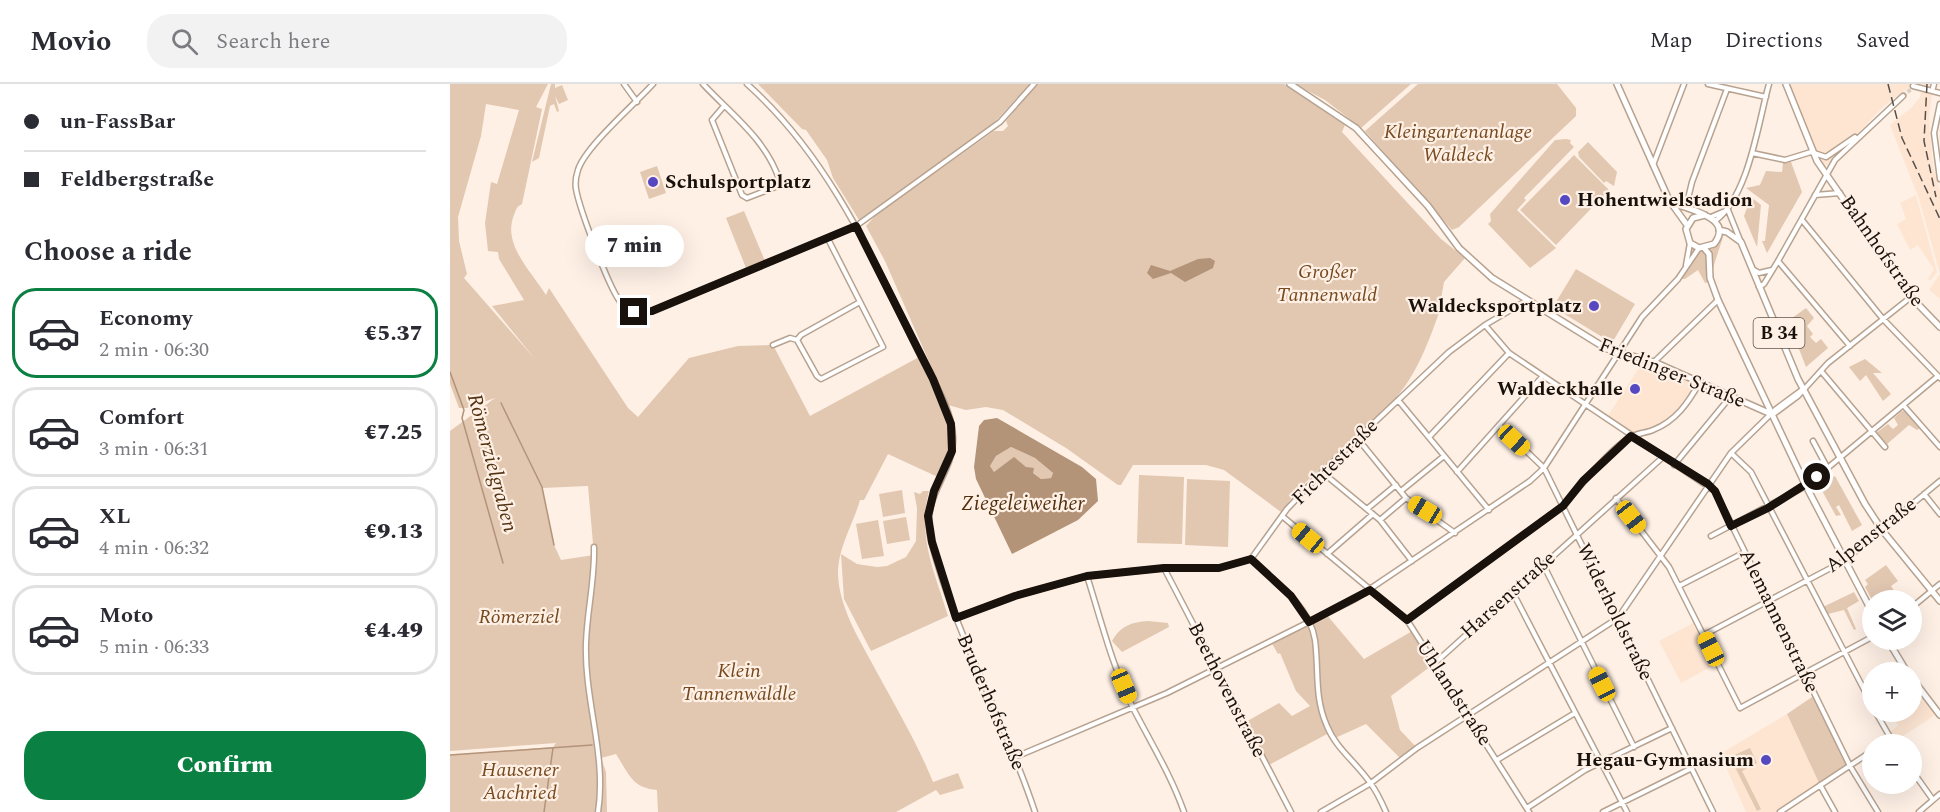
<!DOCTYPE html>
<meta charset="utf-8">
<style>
body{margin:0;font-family:Spectral,serif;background:#f2f2f3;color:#2b2b33;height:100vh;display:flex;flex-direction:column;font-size:22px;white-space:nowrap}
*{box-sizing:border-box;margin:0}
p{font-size:20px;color:#7c7c81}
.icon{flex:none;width:33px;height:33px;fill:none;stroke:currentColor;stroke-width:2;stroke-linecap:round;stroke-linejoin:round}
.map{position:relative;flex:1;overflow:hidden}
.panel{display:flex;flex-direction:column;background:#fff;width:450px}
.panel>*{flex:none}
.banner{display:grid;align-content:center;height:132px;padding:0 24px;background:#fff}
.fabs{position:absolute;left:1412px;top:506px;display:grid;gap:12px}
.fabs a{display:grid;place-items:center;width:60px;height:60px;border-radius:50%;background:#fff;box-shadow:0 6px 24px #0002;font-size:30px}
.end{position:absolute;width:27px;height:27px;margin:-14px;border:8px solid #19110b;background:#fff;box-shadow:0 0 0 3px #fff}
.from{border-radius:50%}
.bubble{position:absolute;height:42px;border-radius:21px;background:#fff;box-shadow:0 6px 24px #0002;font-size:20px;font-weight:800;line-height:42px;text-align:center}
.car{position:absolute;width:18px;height:36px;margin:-18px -9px;border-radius:8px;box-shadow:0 0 4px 2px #0007;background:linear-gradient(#f5c518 24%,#345 0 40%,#f5c518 0 76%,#345 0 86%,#f5c518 0)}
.banner b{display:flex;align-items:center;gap:21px;height:57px;font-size:22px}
.banner b+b{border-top:2px solid #e1e1e2}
.banner i{width:15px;height:15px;background:#2b2b33}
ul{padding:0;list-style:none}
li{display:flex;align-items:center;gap:18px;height:90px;margin:0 12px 9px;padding:0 12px;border:3px solid #e1e1e2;border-radius:24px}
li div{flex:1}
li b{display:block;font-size:22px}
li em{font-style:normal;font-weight:800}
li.current{border-color:#0b8043}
li>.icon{width:54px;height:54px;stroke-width:1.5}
h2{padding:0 24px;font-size:27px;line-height:72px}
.action{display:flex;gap:12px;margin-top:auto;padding:12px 24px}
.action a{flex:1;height:69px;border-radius:24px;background:#0b8043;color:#fff;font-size:24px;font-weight:800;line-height:69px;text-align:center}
header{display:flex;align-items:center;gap:36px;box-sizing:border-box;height:84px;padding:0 30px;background:#fff;border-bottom:2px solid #e1e1e2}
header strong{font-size:28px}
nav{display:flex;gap:33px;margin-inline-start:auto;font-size:21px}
.search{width:420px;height:54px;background:#f2f2f3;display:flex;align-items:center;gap:15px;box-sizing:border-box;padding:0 21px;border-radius:24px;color:#7c7c81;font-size:22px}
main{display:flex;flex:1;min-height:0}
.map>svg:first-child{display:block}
.built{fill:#fde5d2}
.green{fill:#e2c7b1;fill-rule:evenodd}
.water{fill:#b39479;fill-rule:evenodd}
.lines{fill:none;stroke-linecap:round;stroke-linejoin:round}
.stream{stroke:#b39479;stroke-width:1.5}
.street-tunnel{stroke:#dccfc4;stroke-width:4;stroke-dasharray:4 2;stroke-linecap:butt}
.street-casing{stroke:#b7a290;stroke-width:7}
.secondary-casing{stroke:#b7a290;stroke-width:8}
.primary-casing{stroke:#b7a290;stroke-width:8}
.street{stroke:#fff;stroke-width:4}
.secondary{stroke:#fff;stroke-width:5}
.primary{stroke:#fff;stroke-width:5}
.rail{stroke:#584e47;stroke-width:1.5;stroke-dasharray:9 4.5;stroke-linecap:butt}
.route{stroke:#19110b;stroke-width:8}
.poi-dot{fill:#5548c0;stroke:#fef0e5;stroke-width:2}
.labels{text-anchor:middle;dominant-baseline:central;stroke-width:4.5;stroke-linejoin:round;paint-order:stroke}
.shield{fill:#fef0e5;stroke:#5e544c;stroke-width:1.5}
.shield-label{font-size:18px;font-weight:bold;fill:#19110b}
.park-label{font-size:20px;font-style:italic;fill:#76491f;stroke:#fef0e5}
.poi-label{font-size:20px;font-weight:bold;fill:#19110b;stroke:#fef0e5;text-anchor:end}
.street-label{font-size:20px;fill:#19110b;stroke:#fef0e5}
.water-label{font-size:21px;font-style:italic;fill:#523110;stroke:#fef0e5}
</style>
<header>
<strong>Movio</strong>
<div class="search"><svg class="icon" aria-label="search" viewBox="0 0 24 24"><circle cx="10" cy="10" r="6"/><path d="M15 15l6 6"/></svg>Search here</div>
<nav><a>Map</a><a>Directions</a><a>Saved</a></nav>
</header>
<main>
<section class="panel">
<div class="banner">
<b><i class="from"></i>un-FassBar</b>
<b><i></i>Feldbergstraße</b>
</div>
<h2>Choose a ride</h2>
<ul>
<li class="current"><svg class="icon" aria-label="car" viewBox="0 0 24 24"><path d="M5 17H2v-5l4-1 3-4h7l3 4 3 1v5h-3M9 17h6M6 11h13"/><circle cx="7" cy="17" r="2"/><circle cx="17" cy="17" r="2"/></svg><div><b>Economy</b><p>2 min · 06:30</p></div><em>€5.37</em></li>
<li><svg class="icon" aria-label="car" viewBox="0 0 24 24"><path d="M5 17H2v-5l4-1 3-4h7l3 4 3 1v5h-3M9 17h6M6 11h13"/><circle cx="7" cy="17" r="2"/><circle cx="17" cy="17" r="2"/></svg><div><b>Comfort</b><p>3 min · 06:31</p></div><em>€7.25</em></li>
<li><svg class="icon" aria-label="car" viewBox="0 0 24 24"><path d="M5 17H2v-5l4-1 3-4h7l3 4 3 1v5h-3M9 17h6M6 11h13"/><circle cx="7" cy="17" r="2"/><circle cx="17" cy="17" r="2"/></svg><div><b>XL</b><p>4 min · 06:32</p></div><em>€9.13</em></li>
<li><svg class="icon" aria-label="car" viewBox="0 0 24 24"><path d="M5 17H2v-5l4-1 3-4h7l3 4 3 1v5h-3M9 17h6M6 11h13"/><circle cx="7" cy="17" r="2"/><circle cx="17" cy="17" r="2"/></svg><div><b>Moto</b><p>5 min · 06:33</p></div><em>€4.49</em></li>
</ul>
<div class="action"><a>Confirm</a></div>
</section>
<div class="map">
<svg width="1490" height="728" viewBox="0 0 1490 728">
<rect width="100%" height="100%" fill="#fef0e5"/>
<path class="built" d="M1336 0H1464L1435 21 1375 83 1370 82Z
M1473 0H1483L1479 34 1483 82 1490 107V215L1479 206 1490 190 1469 115 1440 41 1462 23 1470 13Z
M1466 111 1487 188 1480 197 1478 195 1484 185 1468 161 1460 166 1447 140 1456 135 1450 119Z
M1194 276 1250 298 1231 327 1211 343 1181 353 1156 335Z
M1247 537 1268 579 1231 599 1209 557Z
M1471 614 1485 631 1444 658 1439 648 1448 642 1441 629 1461 627V622Z
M1337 630 1370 701 1330 728H1296L1270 670Z"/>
<path class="green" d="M0 0H98L86 23 92 25 72 120C66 123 66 126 64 131 52 160 81 187 96 211L99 204 178 324 188 333 239 274 288 262 323 261 360 332 471 272 501 340 502 367 490 394 438 370 414 416H410C403 441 388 463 388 490 389 526 413 561 429 592 448 627 468 661 483 698L508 689 514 704 490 711 486 706 446 728H208L207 706C182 704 179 690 166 670L151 674 156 688 157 728H0V671L103 663 106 659 0 667V347L45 314 17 324H9L0 300ZM36 20 69 26 47 100 41 98 35 139 38 167 48 168 49 175 74 216 42 222 85 275 14 194 17 190 9 157 8 133 31 52ZM138 402 144 471 111 476 104 461 92 404Z
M101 0H105V4L112 1 118 16 109 20 105 12 109 27 107 28 104 20 100 22 89 74 82 78Z
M308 0H580L541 42 409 136 383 94 377 76 356 46 352 45Z
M587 0H834L895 41 892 48 991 155 1015 174 994 198 991 215 994 216C980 252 971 284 946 314 911 355 862 383 831 428L774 386 756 381H683L671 401H668L616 364 553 326 536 323 516 326 498 321 435 177 416 142 426 131 544 47H553L558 42 556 37Z
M845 0H961L911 44 875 16Z
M968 0H1107L1126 24V32L1009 143 1002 146 915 47Z
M1116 55 1121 56 1120 59 1124 63 1074 114 1076 116 1067 126 1106 164 1080 184 1038 140 1041 137 1040 130 1105 56Z
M1138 58 1167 88 1164 102 1156 97 1154 99 1129 73 1128 68Z
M1124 71 1159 106 1106 161 1070 126Z
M1341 78 1352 108 1317 169 1312 157H1315L1319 121 1296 104 1310 101 1316 87 1332 88 1333 79Z
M207 82 216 109 199 115 190 88Z
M1301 113 1311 121 1307 163 1294 132Z
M294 127 315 177 296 184 276 134Z
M1269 151 1273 153 1263 184H1260V198L1255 199 1248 186 1235 195H1228L1235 186 1240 159 1244 162 1259 163Z
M1126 185 1185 220 1162 259 1103 223Z
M1356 224 1364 234 1357 242 1363 250 1360 253 1366 259 1371 255 1378 264 1356 283 1338 237Z
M1415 275 1432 289H1423L1441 310 1433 317 1416 291 1410 297 1399 283Z
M1452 327H1456L1471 344 1467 346 1459 341 1436 361 1426 349 1438 340 1443 345 1448 341 1444 334Z
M561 363 585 374 603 389 601 394 591 395 564 374 544 388 540 382 546 372Z
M689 391 734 393 732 460 687 459Z
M1385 392 1412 441 1402 447 1389 421 1386 423 1391 431 1386 432 1370 403Z
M737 395 780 397 778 463 735 461Z
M452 406 455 429 433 433 429 410Z
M473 407H479C467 453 485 488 498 532L421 567 394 515 391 470 407 480 427 483 437 482 456 473 466 457 467 424 464 408 470 410Z
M456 433 460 456 437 460 433 437Z
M428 436 434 472 412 475 406 440Z
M1436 481 1448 497 1441 502 1450 516H1446L1438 507 1428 511V516H1422L1415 503 1418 500 1415 496Z
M1404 508 1409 517 1397 524 1406 545 1404 546 1394 526 1378 530 1373 523Z
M876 530 914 575 964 546 985 579 941 612 950 646 967 664 952 676 916 640 883 655 879 649 817 682 794 639 829 619 842 632 860 622 846 607 830 569 828 570 821 558Z
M698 537 718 539 719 543 672 568 662 557C670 542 682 538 698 537Z
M1365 611 1400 682 1370 701 1337 630Z
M1300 664 1307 679 1292 687 1311 725 1307 727 1280 673Z"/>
<path class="water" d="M760 174 765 177 763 184 735 198 721 189 703 195 697 189 701 181 720 187 748 175Z
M547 334 632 383 646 395 648 417 628 436 562 470 526 395 524 383 529 342 534 336ZM561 363 585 374 603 389 601 394 591 395 583 389 584 384 576 383 564 373 544 388 540 382 546 372Z"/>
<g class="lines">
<path class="stream" d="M0 288 14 326 12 334 53 479
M51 319 92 403 104 461
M0 671 142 661
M94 728 103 664"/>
<path class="street-tunnel" d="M1453 12 1461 5"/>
<defs>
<path id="street" d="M174 0 187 18
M203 0C185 20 135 63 128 86 126 92 125 99 126 105 129 123 160 208 172 220 180 228 190 230 202 227L406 142 550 38 584 0
M253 0C282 31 317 56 330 98L328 102 297 114 292 111 262 36 274 22
M297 0C378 72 421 170 467 265 480 292 502 323 503 353 504 392 470 410 481 457 505 551 555 636 585 728
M1258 0 1316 13
M1463 2 1490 9
M1483 4 1484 0
M1490 20 1484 49 1490 95
M1302 69 1335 76 1361 68 1376 73 1405 53
M1203 81 1234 0
M1365 111 1390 109
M1236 123 1242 98 1277 5
M1278 126 1290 156
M1261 133 1275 127
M1352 136 1433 235 1490 294
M1265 137C1299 112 1308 39 1319 0
M1328 177 1400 262
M1236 181 1240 159
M1304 186 1309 189 1322 186
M1309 203 1314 200 1328 177 1385 76 1453 12
M1035 241 1059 269 1265 407 1400 682 1428 728
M347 256 367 292 371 295 433 263 378 155
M347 256 351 251 410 218
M323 261 340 254 347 256
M1204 278 1268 216
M1371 287 1435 363
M948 316 1039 426
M1454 322 1490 363
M1325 329 1348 312 1378 279 1461 213
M1049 341 1094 384 1263 728
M979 353 1059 269
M908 355 956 414 1005 449
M1363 357 1378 385
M1281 369 1301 388 1422 621
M1224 381 1281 312
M872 388 930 436 962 477
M1007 388 1092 293
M951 407 994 372
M1474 410 1490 430
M1166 414 1219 483 1290 624 1422 553
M917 425 946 401
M832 432 957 536 1079 728
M930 436 956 414
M1261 452 1356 402 1488 292
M144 463C145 495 137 527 136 559 134 616 157 672 148 728
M877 470 923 430
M801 475C825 497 860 522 865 556 869 586 864 613 877 642 886 665 907 679 921 700 927 708 932 719 936 728
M1093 480 1184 663
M714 484 841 728
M637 492C651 536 662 582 683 624 701 659 721 691 734 728
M1229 502 1295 468
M1062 507 1177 728
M1461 524 1490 500
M506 534 565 512 637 492 714 484H769L801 475 837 425 872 388 999 268 1035 241 1076 217
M957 536 1113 422C1126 406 1164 361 1181 353 1187 349 1196 349 1203 346 1226 337 1238 319 1250 298
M1254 551 1394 477 1490 397
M985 579 1213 373
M1425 627 1444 660
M1432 660 1440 655
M563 674 717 609 905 515 1080 397 1094 384 1192 233 1228 195 1249 164
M1047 676 1125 629
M1461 685 1483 716
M1370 701 1385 728
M1077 724 1135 686 1222 644
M871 728 921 699 967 664 1168 534 1281 369 1326 325 1353 305
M1153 728 1242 684
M1330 728 1422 667
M1469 728 1490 710"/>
<path id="secondary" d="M840 0 906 44 978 122 1009 164 1042 194 1157 265 1204 278 1321 330
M1336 0 1367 77 1461 213 1490 243"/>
<path id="primary" d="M1167 0 1219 116 1237 141
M1220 117C1235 126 1286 132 1264 160L1249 164 1240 159 1236 145 1243 134 1255 131
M1269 146 1277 148 1291 158 1348 295 1415 420 1432 446 1490 517
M1254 164 1259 170 1260 194 1268 216 1356 402 1422 528
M1437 555 1457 588
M1461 593 1490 631"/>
</defs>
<use href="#street" class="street-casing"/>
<use href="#secondary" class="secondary-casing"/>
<use href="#primary" class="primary-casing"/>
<use href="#street" class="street"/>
<use href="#secondary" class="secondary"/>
<use href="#primary" class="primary"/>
<path class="rail" d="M1438 0 1452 54 1490 135
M1477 0 1474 57 1486 113"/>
</g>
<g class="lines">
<path class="route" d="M184 228 202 227 406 142 483 295 501 340 502 367 484 407 478 432 482 458 506 534 565 512 637 492 714 484H769L801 475 841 512 859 538 920 506 957 536 1113 422 1133 397 1181 352 1258 400 1265 407 1281 442 1318 424 1367 393"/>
</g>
<g class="poi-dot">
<circle cx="203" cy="98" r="6"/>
<circle cx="1115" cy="116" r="6"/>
<circle cx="1144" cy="222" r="6"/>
<circle cx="1185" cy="305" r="6"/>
<circle cx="1316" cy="676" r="6"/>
</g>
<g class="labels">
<rect class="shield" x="1303.5" y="234" width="51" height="30" rx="4.5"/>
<g class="shield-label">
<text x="1329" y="249">B 34</text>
</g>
<g class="park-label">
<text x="1008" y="48">Kleingartenanlage<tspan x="1008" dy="23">Waldeck</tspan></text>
<text x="877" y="188">Großer<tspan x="877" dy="23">Tannenwald</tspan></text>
<text x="69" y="533">Römerziel</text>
<text x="289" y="587">Klein<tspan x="289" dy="23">Tannenwäldle</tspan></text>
<text x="70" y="686">Hausener<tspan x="70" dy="23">Aachried</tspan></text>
</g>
<g class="poi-label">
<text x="215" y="98" text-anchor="start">Schulsportplatz</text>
<text x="1127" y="116" text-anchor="start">Hohentwielstadion</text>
<text x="1132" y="222">Waldecksportplatz</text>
<text x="1173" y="305">Waldeckhalle</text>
<text x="1304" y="676">Hegau-Gymnasium</text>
</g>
<g class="street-label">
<text transform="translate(1432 167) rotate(55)">Bahnhofstraße</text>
<text transform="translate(1222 289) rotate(22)">Friedinger Straße</text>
<text transform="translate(885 378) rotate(-45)">Fichtestraße</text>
<text transform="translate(1421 451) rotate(-38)">Alpenstraße</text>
<text transform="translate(1058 511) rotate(-42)">Harsenstraße</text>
<text transform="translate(1165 528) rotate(64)">Widerholdstraße</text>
<text transform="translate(1329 537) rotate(64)">Alemannenstraße</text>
<text transform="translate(777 606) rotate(63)">Beethovenstraße</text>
<text transform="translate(1004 609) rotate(57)">Uhlandstraße</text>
<text transform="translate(541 618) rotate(67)">Bruderhofstraße</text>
</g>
<g class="water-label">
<text transform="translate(42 379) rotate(75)">Römerzielgraben</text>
<text x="573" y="420">Ziegeleiweiher</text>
</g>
</g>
</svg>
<div class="fabs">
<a><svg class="icon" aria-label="layers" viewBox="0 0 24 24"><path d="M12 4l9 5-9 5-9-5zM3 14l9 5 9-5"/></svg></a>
<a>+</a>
<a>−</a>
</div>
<i class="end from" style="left:1367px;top:393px"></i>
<i class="end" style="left:184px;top:228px"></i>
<div class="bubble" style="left:135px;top:141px;width:99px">7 min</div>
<i class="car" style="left:1064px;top:356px;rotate:133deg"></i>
<i class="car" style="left:975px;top:426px;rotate:301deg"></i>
<i class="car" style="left:1181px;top:433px;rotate:142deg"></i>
<i class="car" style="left:858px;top:454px;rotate:310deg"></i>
<i class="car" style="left:1261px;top:565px;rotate:334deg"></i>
<i class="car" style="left:1152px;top:600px;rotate:333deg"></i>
<i class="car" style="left:674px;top:602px;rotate:157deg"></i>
</div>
</main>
